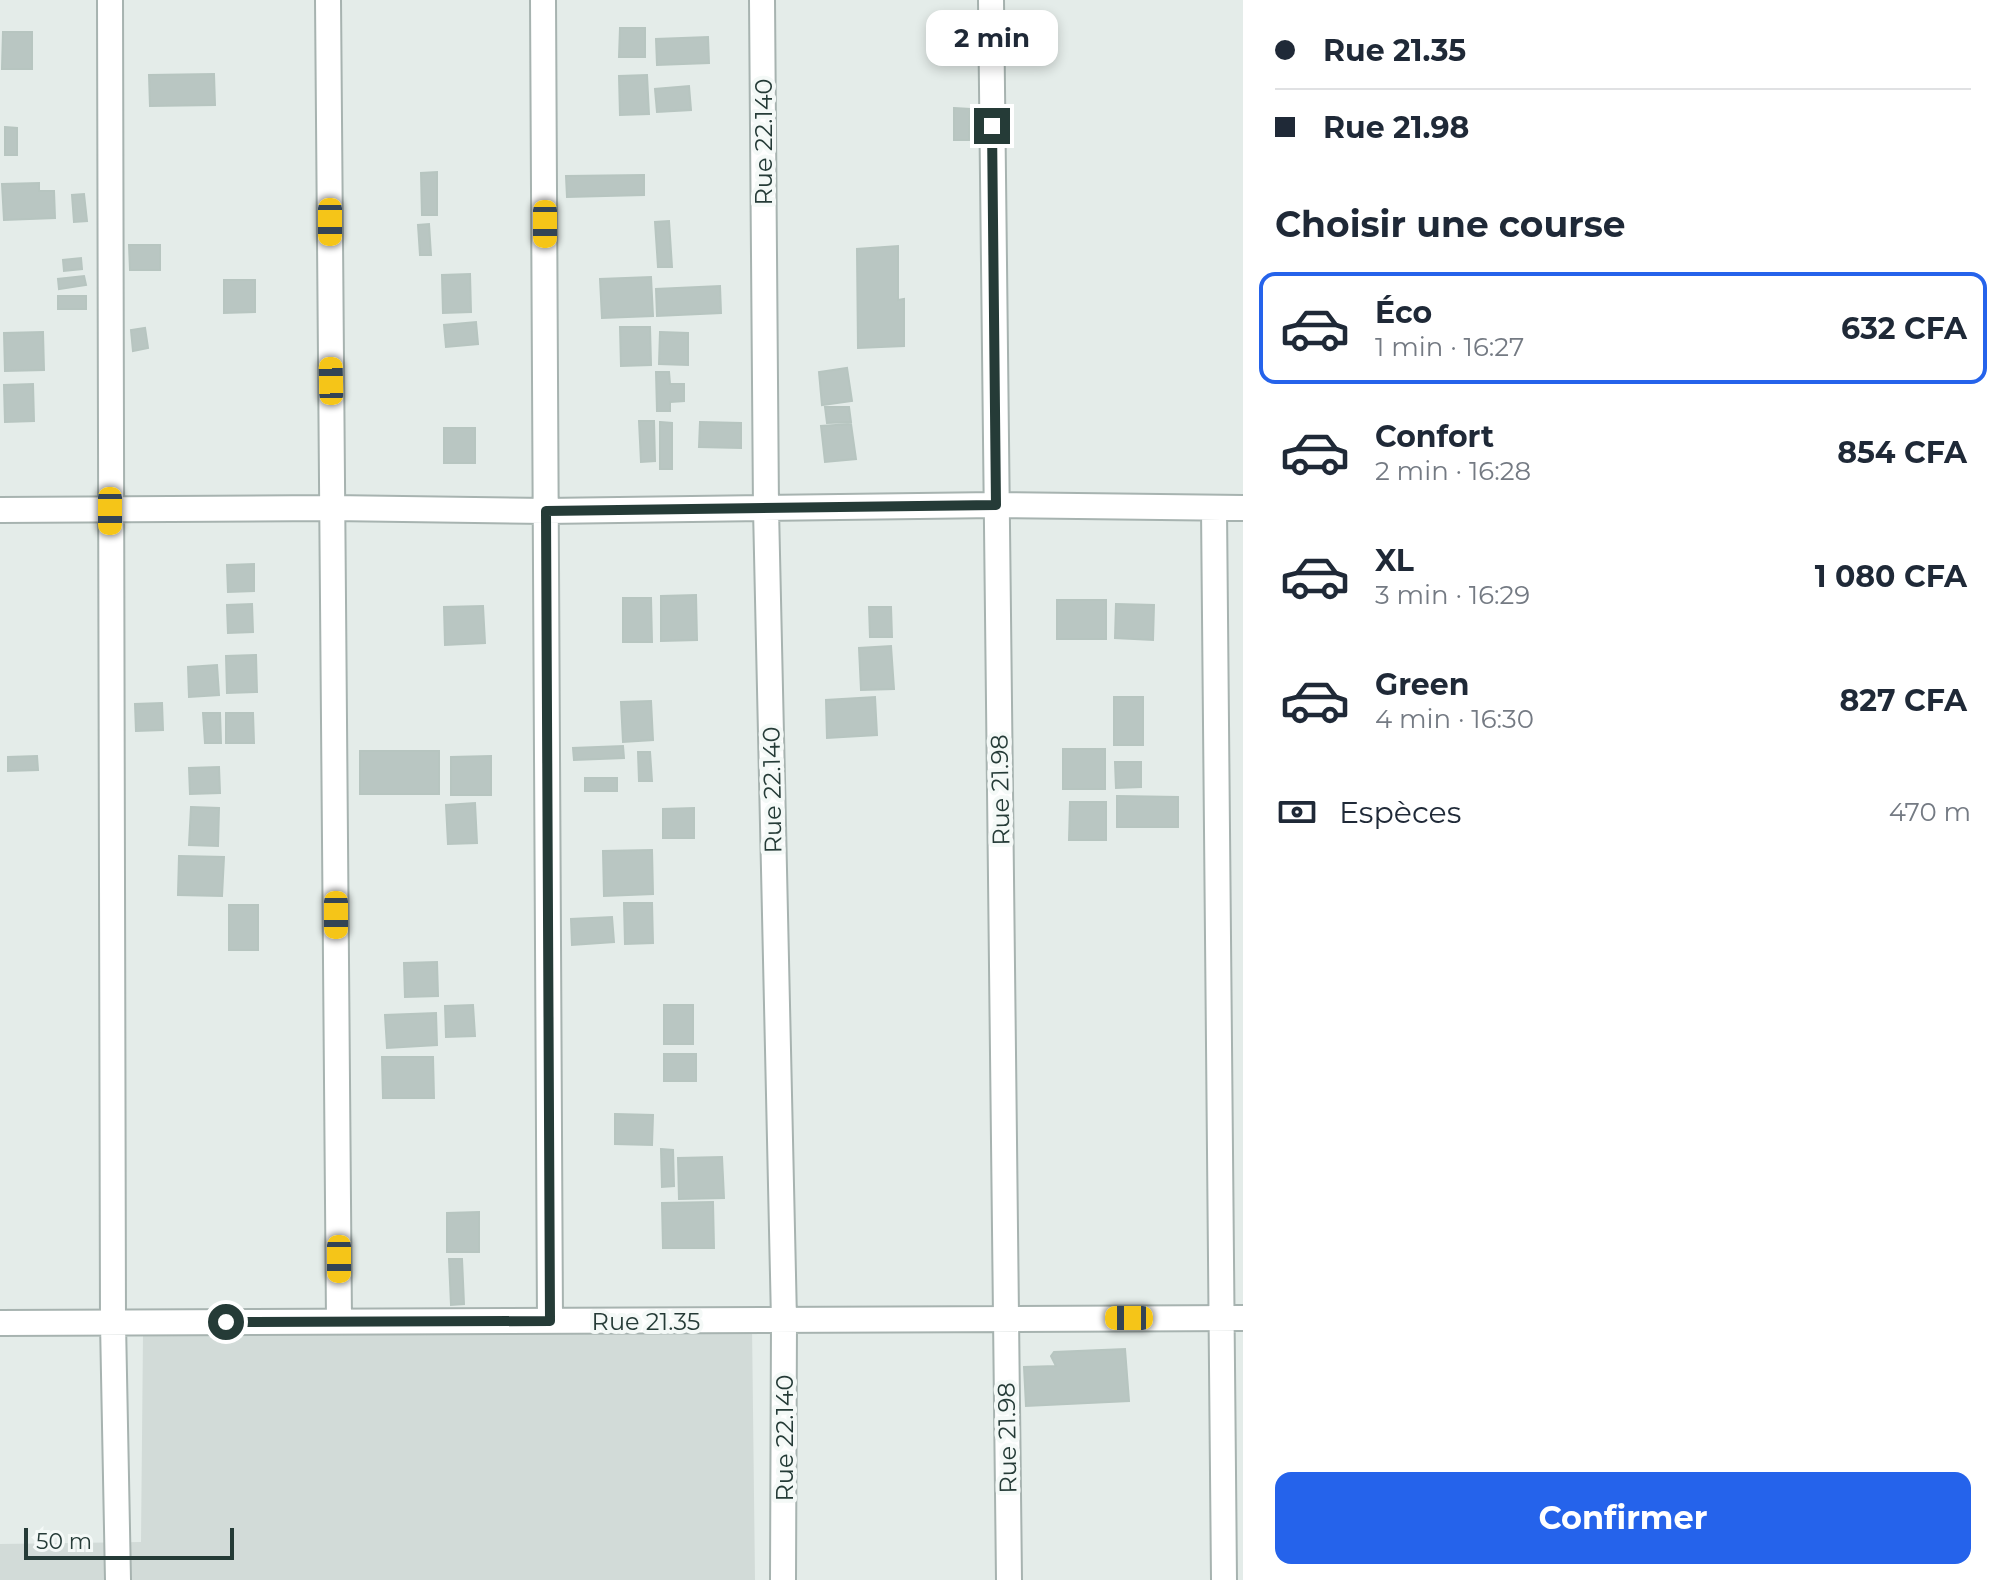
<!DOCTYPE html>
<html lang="fr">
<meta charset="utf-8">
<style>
body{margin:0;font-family:Montserrat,sans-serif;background:#f6f6f7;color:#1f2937;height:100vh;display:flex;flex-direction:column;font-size:30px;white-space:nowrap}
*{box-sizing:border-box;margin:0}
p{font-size:26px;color:#747a83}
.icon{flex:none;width:44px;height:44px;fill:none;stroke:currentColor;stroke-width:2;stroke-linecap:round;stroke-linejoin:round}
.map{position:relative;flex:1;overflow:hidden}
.details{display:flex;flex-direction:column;background:#fff;width:760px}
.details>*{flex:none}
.hud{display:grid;align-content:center;height:176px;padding:0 32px;background:#fff}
.scale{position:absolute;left:24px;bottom:20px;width:210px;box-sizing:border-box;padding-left:8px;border:4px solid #253b37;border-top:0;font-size:22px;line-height:28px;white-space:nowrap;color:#253b37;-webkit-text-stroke:6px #f4f9f7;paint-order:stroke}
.end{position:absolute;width:36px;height:36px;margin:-18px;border:10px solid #253b37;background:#fff;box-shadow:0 0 0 4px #fff}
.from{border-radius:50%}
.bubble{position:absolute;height:56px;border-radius:16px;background:#fff;box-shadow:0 4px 12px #0003;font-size:26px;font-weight:700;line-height:56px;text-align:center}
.car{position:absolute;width:24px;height:48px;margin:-24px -12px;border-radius:10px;box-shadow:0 0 6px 2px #0007;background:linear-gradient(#f5c518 24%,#345 0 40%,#f5c518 0 76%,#345 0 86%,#f5c518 0)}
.hud b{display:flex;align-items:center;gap:28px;height:76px;font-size:30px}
.hud b+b{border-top:2px solid #e0e1e3}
.hud i{width:20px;height:20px;background:#1f2937}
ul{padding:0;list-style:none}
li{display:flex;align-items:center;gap:24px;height:112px;margin:0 16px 12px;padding:0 16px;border:4px solid transparent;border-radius:16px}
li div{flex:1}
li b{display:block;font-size:30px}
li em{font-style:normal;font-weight:700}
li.selected{border-color:#2563eb}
li>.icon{width:72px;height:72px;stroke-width:1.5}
h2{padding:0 32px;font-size:36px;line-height:96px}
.pay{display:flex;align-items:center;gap:20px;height:88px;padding:0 32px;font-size:30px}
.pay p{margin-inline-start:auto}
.action{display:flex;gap:16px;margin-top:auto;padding:16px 32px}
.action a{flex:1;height:92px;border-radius:16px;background:#2563eb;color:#fff;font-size:32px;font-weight:700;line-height:92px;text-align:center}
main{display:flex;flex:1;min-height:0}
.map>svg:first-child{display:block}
.built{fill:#d2dbd8}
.building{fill:#b9c6c2;stroke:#b7c5c0;stroke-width:2}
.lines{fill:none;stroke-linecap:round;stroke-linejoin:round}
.minor-casing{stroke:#a7b3b0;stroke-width:28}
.minor{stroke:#fff;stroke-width:24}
.route{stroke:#253b37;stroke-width:10}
.labels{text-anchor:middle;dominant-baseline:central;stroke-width:8;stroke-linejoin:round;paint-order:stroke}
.street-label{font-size:24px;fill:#253b37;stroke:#f4f9f7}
</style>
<main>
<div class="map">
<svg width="1243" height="1580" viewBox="0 0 1243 1580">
<rect width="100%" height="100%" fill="#e4ece9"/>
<path class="built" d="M752 1325 755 1580H0V1544L141 1542 143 1335Z"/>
<path class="building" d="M620 28H645V57H619Z
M3 32H32V69H2Z
M708 37 709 63 657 65 656 39Z
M214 74 215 105 150 106 149 75Z
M647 75 649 114 620 115 619 76Z
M689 86 691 110 657 112 655 89Z
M954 108 970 109 969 140H954Z
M5 127 17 128V155H5Z
M437 172V215H422L421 173Z
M644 175V195L567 197 566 176Z
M39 183V191H54L55 218 4 220 2 184Z
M84 194 87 221 74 222 72 195Z
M669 221 672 267H658L655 222Z
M429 224 431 255H420L418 225Z
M129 245H160V270H130Z
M898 246V300L904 299V346L858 348 857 249Z
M81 258 82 269 64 271 63 260Z
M470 274 471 312 443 313 442 275Z
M84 276 86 285 59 289 58 279Z
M651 277 653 316 602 318 600 279Z
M224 280H255V312L224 313Z
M720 286 721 313 657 316 656 289Z
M58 296H86V309H58Z
M476 322 478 344 446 347 444 325Z
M620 327H650L651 365 621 366Z
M145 328 148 348 133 351 131 330Z
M43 332 44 370 5 371 4 333Z
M660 332 688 333V365L659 364Z
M847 368 852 401 822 405 819 372Z
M656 372H669L670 384H684V401L670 402V411H657Z
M33 384 34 421 5 422 4 385Z
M825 407H849L851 422 827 423Z
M639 421H654L655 461 641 462Z
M660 422 672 423V469H660Z
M700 422 741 423V448L699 447Z
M851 424 856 459 825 462 821 426Z
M444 428H475V463H444Z
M254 564V591L228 592 227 565Z
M696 595 697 640 661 641V596Z
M623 598H651L652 642H623Z
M1057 600H1106V639H1057Z
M252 604 253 632 228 633 227 605Z
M1116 604 1154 605 1153 640 1115 638Z
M483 606 485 643 445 645 444 607Z
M869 607H891L892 637H870Z
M891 646 894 689 861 690 859 648Z
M256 655 257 692 227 693 226 656Z
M217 665 219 695 189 697 188 667Z
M875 697 877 735 827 738 826 700Z
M1114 697H1143V745H1114Z
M651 701 653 740 623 742 621 702Z
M162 703 163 730 136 731 135 704Z
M203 713H220L221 743H205Z
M226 713H253L254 743H226Z
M623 746 624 758 574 760 573 748Z
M1063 749H1105V789H1063Z
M360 751H439V794H360Z
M638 752H650L652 781H639Z
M37 756 38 770 8 771V757Z
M491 756V795H451V757Z
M1115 762H1141V787L1116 788Z
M219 767 220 793 190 794 189 768Z
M585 778H617V791H585Z
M1117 796 1178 797V827H1117Z
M1070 802H1106V840H1069Z
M475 803 477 843 448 844 446 805Z
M191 807 219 808 218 846 189 845Z
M694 808V838H663V809Z
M652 850 653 894 604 896 603 851Z
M179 856 224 857 222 896 178 895Z
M624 903H652L653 943 625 944Z
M229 905H258V950H229Z
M612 917 614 942 572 945 571 919Z
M437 962 438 996 405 997 404 963Z
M473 1005 475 1036 446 1037 445 1006Z
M664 1005H693V1044H664Z
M436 1013 437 1045 387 1048 385 1015Z
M664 1054H696V1081H664Z
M382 1057H433L434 1098H383Z
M615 1114 653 1115 652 1145 615 1144Z
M661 1149 673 1150 674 1186 662 1187Z
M722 1157 724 1198 679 1199 678 1158Z
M713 1202 714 1248H663L662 1203Z
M479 1212V1252H447V1213Z
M449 1259H462L464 1304 451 1305Z
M1125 1349 1129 1401 1026 1406 1024 1367 1056 1366 1051 1356 1054 1352Z"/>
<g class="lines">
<defs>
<path id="minor" d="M110 0 113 1323 118 1580
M328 0 339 1321
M543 0 550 1321
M762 0 766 509 784 1320 783 1580
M991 0 1009 1580
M1214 509 1224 1580
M0 510 332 508 546 511 996 505 1243 508
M0 1323 1243 1318"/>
</defs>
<use href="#minor" class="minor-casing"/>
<use href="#minor" class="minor"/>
</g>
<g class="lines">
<path class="route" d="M226 1322 550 1321 546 511 996 505 992 126"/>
</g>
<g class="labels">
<g class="street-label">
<text transform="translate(763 142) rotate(-90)">Rue 22.140</text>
<text transform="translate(772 790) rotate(-91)">Rue 22.140</text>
<text transform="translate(1000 790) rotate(-91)">Rue 21.98</text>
<text x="646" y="1321">Rue 21.35</text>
<text transform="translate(784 1438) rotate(-90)">Rue 22.140</text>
<text transform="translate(1007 1438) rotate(-91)">Rue 21.98</text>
</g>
</g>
</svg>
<div class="scale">50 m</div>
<i class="end from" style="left:226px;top:1322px"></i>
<i class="end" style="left:992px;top:126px"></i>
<div class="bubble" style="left:926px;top:10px;width:132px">2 min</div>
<i class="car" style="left:330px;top:222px;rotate:180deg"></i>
<i class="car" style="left:545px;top:224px;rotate:180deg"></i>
<i class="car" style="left:331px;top:381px;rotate:359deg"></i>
<i class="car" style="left:110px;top:511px;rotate:180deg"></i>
<i class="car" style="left:336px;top:915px;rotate:180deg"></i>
<i class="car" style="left:339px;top:1259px;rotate:180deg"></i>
<i class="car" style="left:1129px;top:1318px;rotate:270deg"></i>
</div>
<section class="details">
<div class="hud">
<b><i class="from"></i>Rue 21.35</b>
<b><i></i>Rue 21.98</b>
</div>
<h2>Choisir une course</h2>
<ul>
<li class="selected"><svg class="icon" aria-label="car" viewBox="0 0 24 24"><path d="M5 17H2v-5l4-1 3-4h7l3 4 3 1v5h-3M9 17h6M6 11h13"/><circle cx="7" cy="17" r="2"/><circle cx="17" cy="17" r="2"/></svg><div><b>Éco</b><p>1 min · 16:27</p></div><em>632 CFA</em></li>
<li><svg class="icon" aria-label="car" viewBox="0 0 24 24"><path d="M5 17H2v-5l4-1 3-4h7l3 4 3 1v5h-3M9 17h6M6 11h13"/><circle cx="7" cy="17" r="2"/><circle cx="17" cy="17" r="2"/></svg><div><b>Confort</b><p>2 min · 16:28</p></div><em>854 CFA</em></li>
<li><svg class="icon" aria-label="car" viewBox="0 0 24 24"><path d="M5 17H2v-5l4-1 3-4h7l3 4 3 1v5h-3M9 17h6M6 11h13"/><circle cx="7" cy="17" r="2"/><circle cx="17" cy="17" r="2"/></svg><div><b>XL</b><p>3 min · 16:29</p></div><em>1 080 CFA</em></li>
<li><svg class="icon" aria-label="car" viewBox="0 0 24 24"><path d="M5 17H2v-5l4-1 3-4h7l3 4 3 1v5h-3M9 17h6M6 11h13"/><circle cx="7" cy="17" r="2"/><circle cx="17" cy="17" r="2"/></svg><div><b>Green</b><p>4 min · 16:30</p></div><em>827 CFA</em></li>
</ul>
<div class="pay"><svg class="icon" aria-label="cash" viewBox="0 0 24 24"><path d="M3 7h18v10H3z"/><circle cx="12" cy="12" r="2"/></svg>Espèces<p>470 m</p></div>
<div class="action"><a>Confirmer</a></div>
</section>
</main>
